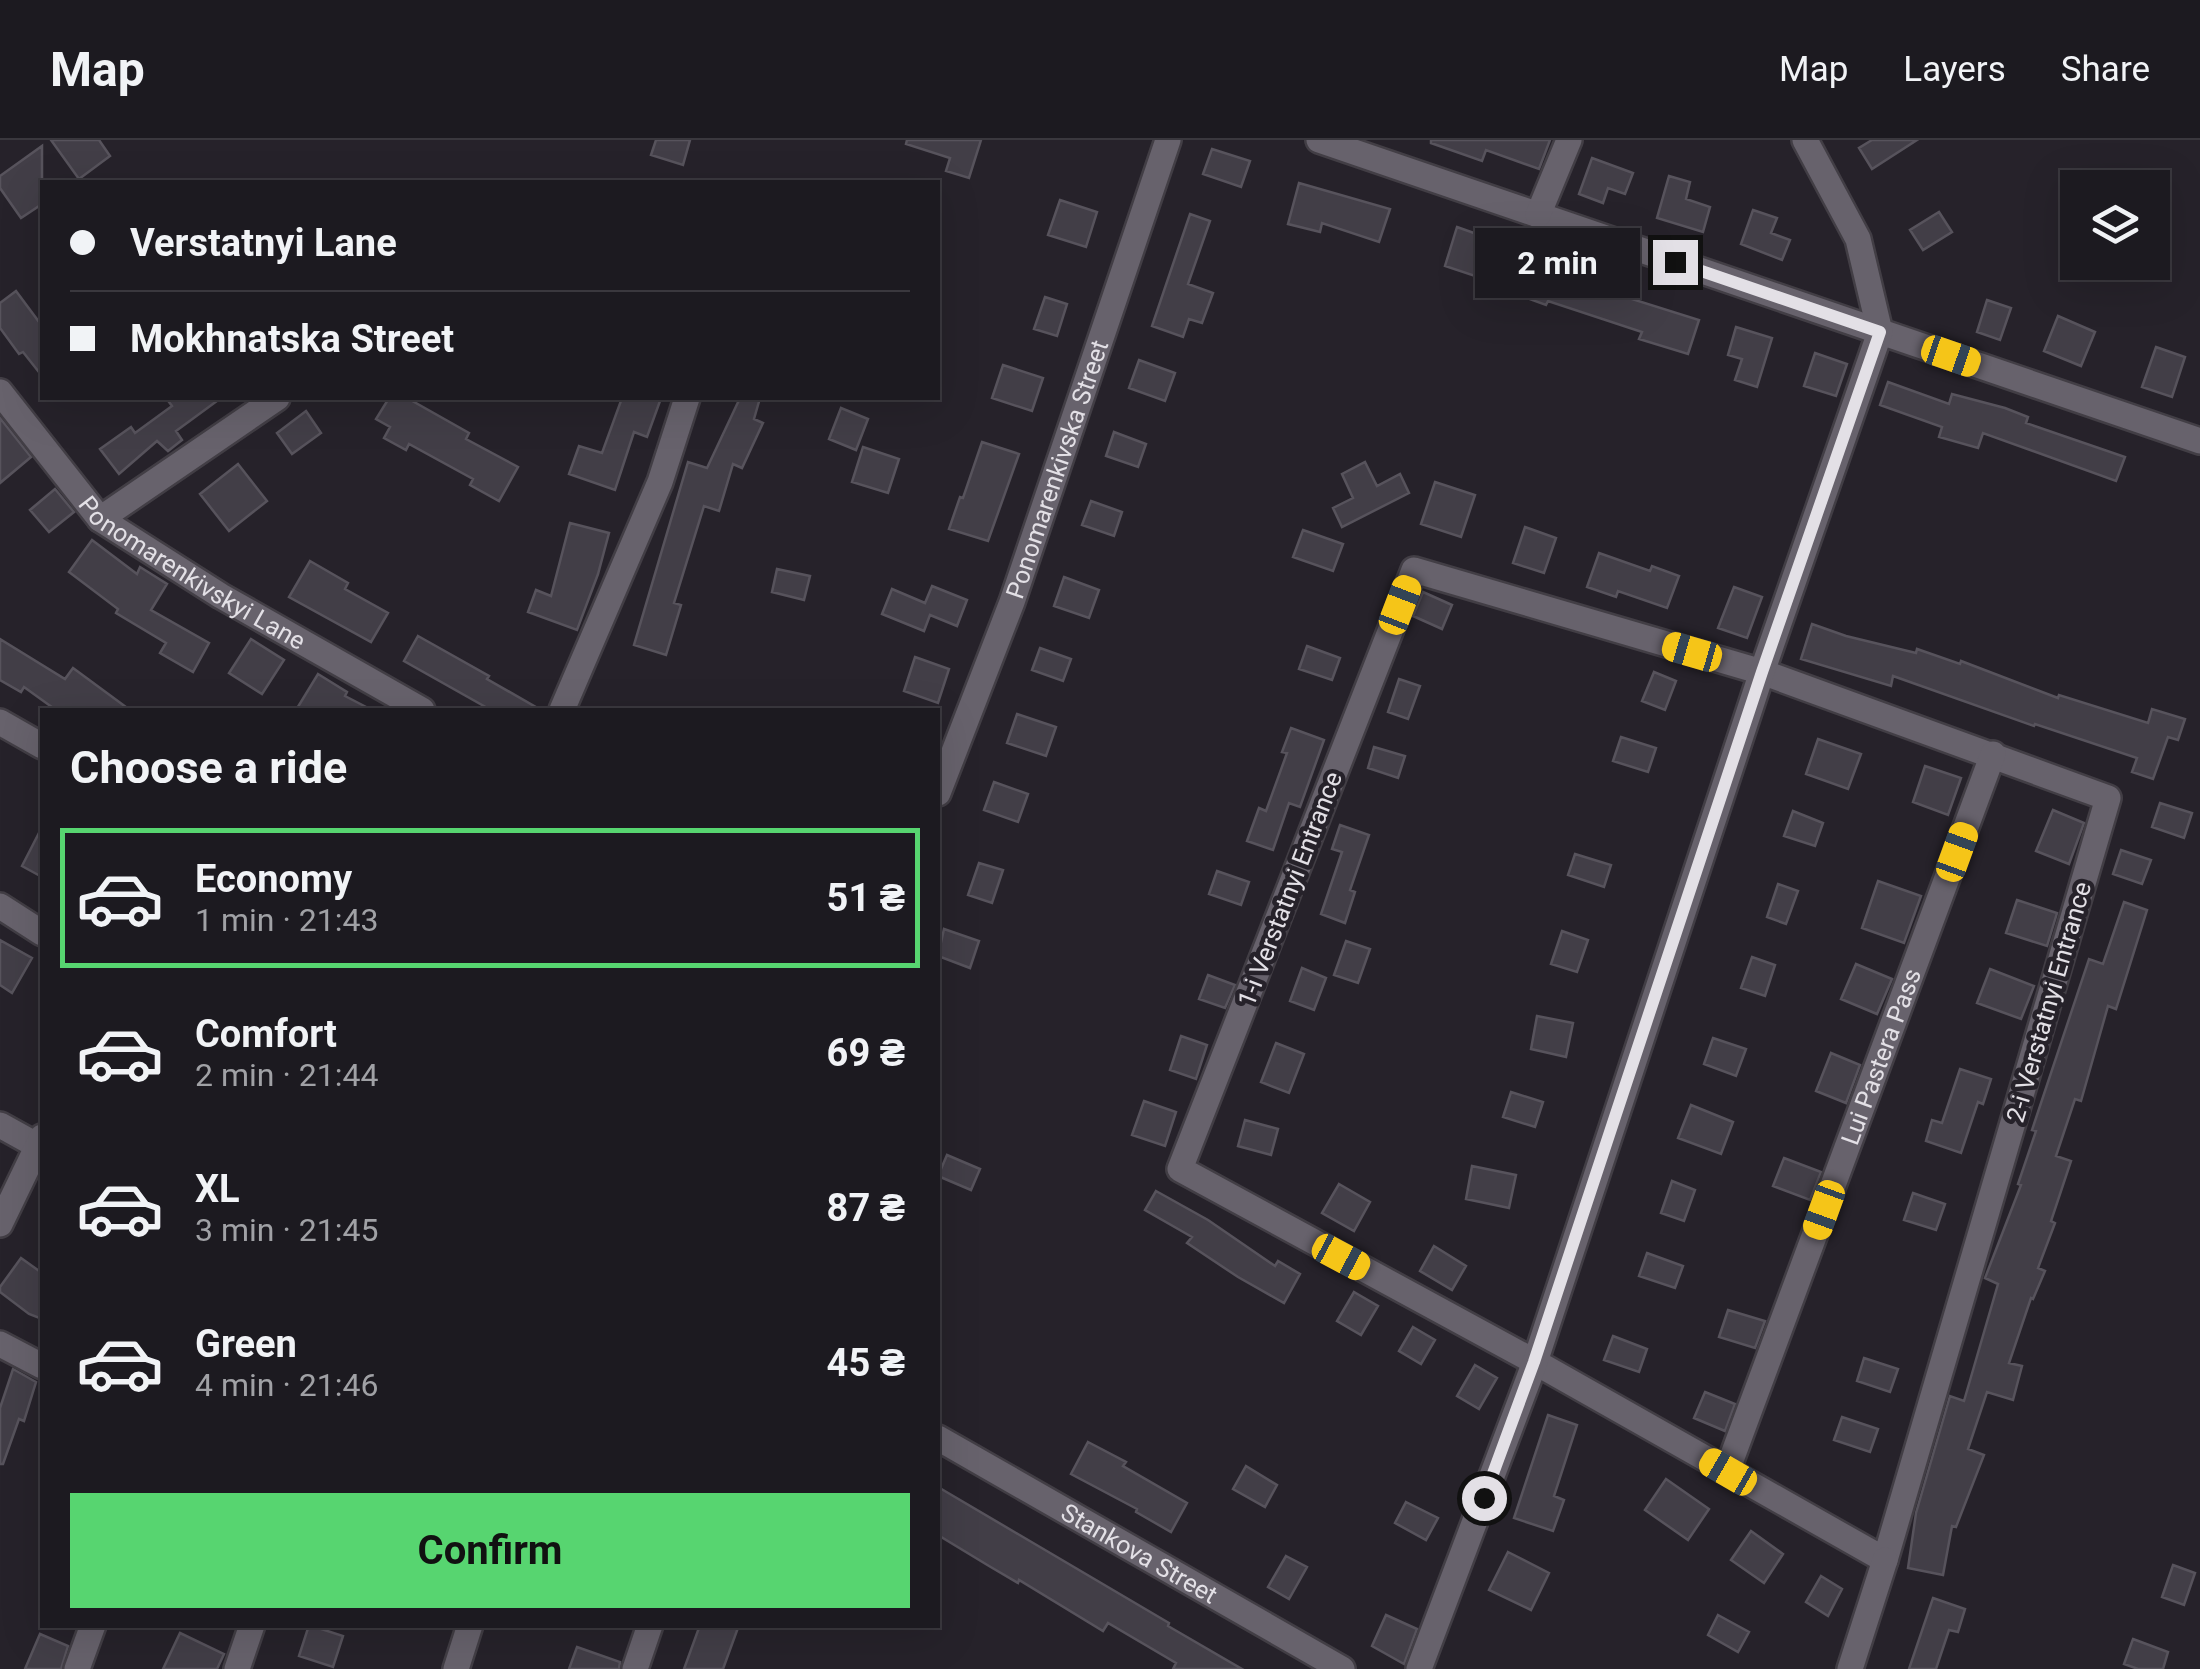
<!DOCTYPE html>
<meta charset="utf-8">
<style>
body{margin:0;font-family:Roboto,sans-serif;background:#29272d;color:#f1f3f6;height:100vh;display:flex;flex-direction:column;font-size:38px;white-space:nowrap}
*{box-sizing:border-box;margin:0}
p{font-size:32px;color:#a0a1a5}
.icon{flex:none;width:55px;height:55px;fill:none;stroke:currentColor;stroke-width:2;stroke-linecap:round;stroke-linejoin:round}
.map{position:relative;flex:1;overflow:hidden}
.details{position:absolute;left:40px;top:568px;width:900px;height:920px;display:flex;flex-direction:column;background:#1c1a20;border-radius:0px;box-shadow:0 10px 40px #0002,0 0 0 2px #3a383e}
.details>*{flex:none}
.banner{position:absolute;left:40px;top:40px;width:900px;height:220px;border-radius:0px;box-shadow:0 10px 40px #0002,0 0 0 2px #3a383e;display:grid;align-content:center;height:220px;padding:0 30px;background:#1c1a20}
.controls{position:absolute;left:2060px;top:30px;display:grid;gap:20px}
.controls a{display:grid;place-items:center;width:110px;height:110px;border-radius:0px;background:#1c1a20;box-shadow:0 10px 40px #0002,0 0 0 2px #3a383e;font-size:50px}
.end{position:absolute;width:45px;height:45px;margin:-22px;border:12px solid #e3e0e6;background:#111;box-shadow:0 0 0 5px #111}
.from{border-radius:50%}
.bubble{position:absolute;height:70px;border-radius:0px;background:#1c1a20;box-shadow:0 10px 40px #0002,0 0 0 2px #3a383e;font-size:32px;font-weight:700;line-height:70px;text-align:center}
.car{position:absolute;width:30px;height:60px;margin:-30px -15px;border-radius:12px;box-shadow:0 0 8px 2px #0007;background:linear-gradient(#f5c518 24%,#345 0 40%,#f5c518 0 76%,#345 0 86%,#f5c518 0)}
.banner b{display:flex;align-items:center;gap:35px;height:95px;font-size:38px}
.banner b+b{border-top:2px solid #3a383e}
.banner i{width:25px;height:25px;background:#f1f3f6}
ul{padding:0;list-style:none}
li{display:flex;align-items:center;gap:30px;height:140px;margin:0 20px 15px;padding:0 10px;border:5px solid transparent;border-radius:0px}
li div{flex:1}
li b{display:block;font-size:38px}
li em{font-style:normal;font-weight:700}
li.current{border-color:#57d570}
li>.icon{width:90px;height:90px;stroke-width:1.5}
h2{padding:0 30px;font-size:45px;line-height:120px}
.primary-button{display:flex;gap:20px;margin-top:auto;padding:20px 30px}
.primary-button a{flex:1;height:115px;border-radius:0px;background:#57d570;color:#111;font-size:40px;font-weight:700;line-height:115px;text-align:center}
header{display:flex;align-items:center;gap:60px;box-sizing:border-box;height:140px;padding:0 50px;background:#1c1a20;border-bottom:2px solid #3a383e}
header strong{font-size:48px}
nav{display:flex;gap:55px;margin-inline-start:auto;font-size:35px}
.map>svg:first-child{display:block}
.building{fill:#423e47;stroke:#57535c;stroke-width:2.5}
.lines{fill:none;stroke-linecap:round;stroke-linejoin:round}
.street-casing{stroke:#423e45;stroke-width:30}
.street{stroke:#67626c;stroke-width:25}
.route{stroke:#e3e0e6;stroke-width:12}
.labels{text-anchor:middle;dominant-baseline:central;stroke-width:9;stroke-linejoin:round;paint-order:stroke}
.street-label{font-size:25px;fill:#e3e0e6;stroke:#26222a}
</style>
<header>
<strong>Map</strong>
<nav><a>Map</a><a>Layers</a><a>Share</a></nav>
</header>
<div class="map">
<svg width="2200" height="1529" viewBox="0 0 2200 1529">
<rect width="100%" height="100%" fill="#26222a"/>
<path class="building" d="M51 0H99L110 16 79 39Z
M656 0H690L683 25 651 15Z
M907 0H981L969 38 946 31 950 18 906 4Z
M1431 0H1550L1539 29 1486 10 1482 21 1431 3Z
M1872 0H1917L1872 29 1859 8Z
M42 6V64L21 78 0 48V36Z
M1212 9 1250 21 1241 47 1203 34Z
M1592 18 1633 33 1625 54 1608 48 1603 63 1579 54Z
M1669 36 1690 42 1686 59 1710 67 1703 92 1657 78Z
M1299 43 1390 69 1379 102 1322 83 1320 92 1288 84Z
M1060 60 1097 72 1086 107 1048 95Z
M1753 70 1777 78 1771 93 1790 100 1782 120 1741 104Z
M1939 72 1952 92 1923 110 1910 90Z
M1190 74 1210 81 1188 144 1213 153 1202 183 1189 179 1183 197 1152 186Z
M1457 87 1491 99 1478 137 1445 126Z
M1524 120 1621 149 1619 155 1699 180 1688 214 1639 199 1642 192 1548 161 1546 165 1513 153Z
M16 151 42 186V236L23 212 19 214 0 188V163Z
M1045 157 1067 164 1057 196 1034 189Z
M1987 160 2011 168 2000 200 1977 192Z
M2058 176 2095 192 2081 226 2044 211Z
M1736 187 1772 198 1757 247 1735 240 1742 219 1728 215Z
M2156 207 2185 217 2172 257 2142 247Z
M1815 213 1847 224 1836 256 1804 246Z
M1139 220 1175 233 1165 261 1129 248Z
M1003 225 1043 238 1032 271 992 258Z
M1888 242 1949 264 1952 254 2005 268 2028 277 2026 283 2125 317 2116 341 1983 293 1978 308 1939 297 1942 287 1880 265Z
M166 258H221L176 291 182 300 168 311 157 301 119 334 100 309 131 287 135 293 172 266Z
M389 258H407L469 293 466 299 518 327 499 361 470 345 473 339 409 304 406 310 384 298 390 287 376 279Z
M622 258H649L660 261 647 297 634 292 615 350 569 334 579 306 602 313Z
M740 258H760L754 279 763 283 742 328 733 324 719 371 704 366 674 463 681 465 666 515 634 505 688 322 707 328Z
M841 268 868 279 856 310 829 299Z
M306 271 321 293 292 314 277 293Z
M0 278 31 317 0 343Z
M1114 292 1146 304 1138 327 1106 316Z
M982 302 1019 314 988 401 949 389 960 357 963 358Z
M863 307 899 319 888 353 852 342Z
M1365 322 1377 346 1400 334 1409 353 1342 387 1333 368 1353 358 1342 334Z
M238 324 267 361 229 391 200 354Z
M1435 342 1475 355 1461 397 1421 384Z
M55 349 74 372 49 392 30 370Z
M1091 361 1122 372 1114 396 1082 385Z
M570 383 609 393 598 434 577 490 528 472 536 450 551 456Z
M1525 387 1556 398 1544 433 1513 423Z
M1303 390 1343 404 1333 431 1293 417Z
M92 400 137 434 140 427 167 444 151 470 209 503 193 532 160 513 166 503 116 473 118 469 69 432Z
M1599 413 1650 431 1652 426 1679 436 1667 468 1618 451 1616 457 1587 447Z
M310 421 348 443 345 449 388 473 371 502 289 457Z
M777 429 810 436 804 460 772 452Z
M1064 437 1099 450 1089 478 1054 466Z
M932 446 967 460 957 486 930 475 924 491 882 474 892 449 925 463Z
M1734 447 1762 457 1747 498 1718 488Z
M1423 452 1452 465 1442 489 1413 476Z
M1812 484 1846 496 1916 513 1917 509 1960 524 1961 521 2058 558 2059 555 2148 583 2152 569 2185 579 2178 600 2168 597 2153 639 2132 632 2137 618 2035 584 2034 586 1893 536 1891 546 1801 519Z
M418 496 489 536 487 539 541 570H491L404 521Z
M0 499 65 539 73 528 130 570H56L24 547 21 552 0 540Z
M251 499 284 520 262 554 229 533Z
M1307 506 1340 518 1332 540 1299 529Z
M1040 508 1071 519 1063 541 1032 530Z
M915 517 949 529 938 563 904 551Z
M1654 532 1676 541 1665 570 1642 561Z
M318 534 347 552 345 556 372 570H296Z
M1399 539 1420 546 1408 579 1388 572Z
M1017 574 1056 587 1046 616 1007 603Z
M1291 588 1324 600 1300 667 1289 663 1273 710 1247 701 1259 668 1266 671 1287 613 1282 612Z
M1621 597 1656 608 1648 632 1613 621Z
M1818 599 1861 614 1848 649 1806 634Z
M1374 607 1405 616 1398 638 1368 628Z
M1925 626 1961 638 1948 675 1913 662Z
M994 642 1028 654 1018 682 984 670Z
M2160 663 2192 673 2184 698 2152 687Z
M2053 670 2084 683 2069 724 2036 711Z
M1793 671 1823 683 1815 706 1784 696Z
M1340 685 1369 695 1350 750 1355 752 1345 783 1321 774 1342 712 1332 709Z
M42 687V737L22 726Z
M2121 710 2151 720 2142 744 2113 734Z
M1575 714 1611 725 1604 747 1568 735Z
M979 723 1003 730 992 763 968 755Z
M1217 731 1249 742 1241 765 1209 754Z
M1878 741 1921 756 1904 803 1862 788Z
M1778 744 1798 751 1786 784 1767 777Z
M2017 760 2057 773 2047 806 2006 793Z
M2124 762 2147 770 2116 869 2108 866 2081 961 2075 959 2056 1016 2071 1021 2051 1081 2055 1083 2038 1128 2045 1131 2033 1159 2031 1158 2009 1223 2022 1226 2013 1260 1987 1252 1968 1309 1984 1315 1956 1387 1952 1386 1943 1435 1908 1428 1916 1373 1950 1256 1964 1261 1998 1144 1985 1138 2021 1045 2018 1044 2036 991 2032 990 2089 819 2103 824Z
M944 789 979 801 970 828 938 816Z
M1562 791 1588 800 1577 832 1551 824Z
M0 800 32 818 12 853 0 845Z
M1346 801 1370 809 1358 843 1334 835Z
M1752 817 1775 825 1765 856 1741 848Z
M1856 824 1892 839 1877 874 1841 859Z
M1302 828 1326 838 1314 870 1290 861Z
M1990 829 2034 846 2021 879 1977 863Z
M1208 835 1235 845 1225 868 1199 859Z
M1537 876 1573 883 1566 917 1531 909Z
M1181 896 1207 905 1196 939 1170 930Z
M1713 898 1746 909 1736 936 1704 924Z
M1276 903 1304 914 1289 953 1261 942Z
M1831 913 1860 925 1846 963 1816 951Z
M1960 929 1991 939 1983 964 1978 962 1961 1013 1926 1001 1932 980 1942 983Z
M1511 952 1543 962 1535 987 1503 977Z
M1144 961 1176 972 1165 1006 1132 995Z
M1691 965 1733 982 1721 1014 1678 998Z
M1245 980 1278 989 1271 1015 1238 1006Z
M947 1015 980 1029 971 1050 938 1036Z
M1784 1018 1821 1032 1810 1060 1773 1046Z
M1472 1026 1516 1035 1509 1068 1466 1059Z
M1672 1041 1695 1050 1684 1081 1661 1073Z
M1339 1044 1370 1062 1354 1091 1322 1073Z
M1156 1051 1208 1080 1275 1126 1278 1121 1300 1134 1284 1163 1238 1137 1187 1103 1192 1097 1145 1070Z
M1913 1053 1945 1064 1936 1090 1904 1080Z
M1434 1106 1466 1126 1452 1150 1420 1131Z
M1647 1113 1683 1126 1675 1148 1639 1136Z
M21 1118 42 1133V1179L29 1174 0 1152V1147Z
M1354 1152 1378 1166 1361 1195 1337 1181Z
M1728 1170 1765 1181 1755 1208 1719 1197Z
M1413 1187 1435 1200 1421 1224 1399 1211Z
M1613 1196 1647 1209 1639 1232 1604 1220Z
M1864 1218 1898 1229 1890 1252 1857 1241Z
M1475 1225 1497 1238 1479 1269 1457 1256Z
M13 1229 36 1242 24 1281 19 1279 3 1324H0V1268Z
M1705 1252 1735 1264 1725 1291 1694 1278Z
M1548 1275 1577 1285 1554 1356 1564 1360 1553 1391 1514 1378Z
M1842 1277 1878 1289 1870 1312 1834 1300Z
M1088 1302 1126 1322 1123 1326 1187 1363 1171 1392 1136 1372 1137 1369 1071 1334Z
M1246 1326 1277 1345 1265 1367 1233 1349Z
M1666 1339 1709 1369 1688 1400 1645 1370Z
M938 1347 1169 1483 1168 1486 1242 1529H1173L1176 1523 1108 1483 1103 1491 1019 1440 1018 1443 989 1426 938 1395Z
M1406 1362 1438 1378 1426 1400 1395 1383Z
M1751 1391 1783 1414 1764 1443 1731 1420Z
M1508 1412 1549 1433 1531 1470 1489 1450Z
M1286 1416 1307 1427 1289 1459 1268 1447Z
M2173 1425 2195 1433 2184 1465 2162 1457Z
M1821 1436 1842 1449 1828 1476 1806 1462Z
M1933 1458 1965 1469 1958 1492 1949 1490 1936 1529H1909Z
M1386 1475 1417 1489 1404 1524 1372 1506Z
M1718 1475 1749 1492 1738 1512 1708 1495Z
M309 1485 343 1496 333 1527 299 1516Z
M700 1485H739L723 1529H684Z
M180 1493 224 1514 217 1529H163Z
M40 1494 68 1506 61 1529H25Z
M2133 1499 2168 1512 2163 1529H2138L2124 1524Z
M577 1507 620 1522 619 1529H569Z"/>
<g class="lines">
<defs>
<g id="street">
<path d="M1319 0 2200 301"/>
<path d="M1538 75 1569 0"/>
<path id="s1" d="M0 252 100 379 221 456 422 570"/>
<path d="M100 379 277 258"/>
<path d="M1414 430 1762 532 2108 658 1885 1420 1535 1222 1180 1029Z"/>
<path d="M562 570 660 342 687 258"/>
<path d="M0 582 42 606"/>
<path id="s2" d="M938 653 1012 462 1168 0"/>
<path d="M0 766 42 793"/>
<path d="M0 985 38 1006"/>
<path d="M0 1084 42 997"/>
<path d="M0 1204 42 1226"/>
<path id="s3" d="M938 1298 1342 1529"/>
<path id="s4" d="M1727 1331 1993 614"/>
<path d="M77 1529 93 1485"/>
<path d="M237 1529 252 1485"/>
<path d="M456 1529 470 1485"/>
<path d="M635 1529 650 1485"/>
<path d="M1419 1529 1535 1222 1762 532 1880 192 1858 99 1805 0"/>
<path d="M1850 1529 1885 1420"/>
</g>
</defs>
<use href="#street" class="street-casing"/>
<use href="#street" class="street"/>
</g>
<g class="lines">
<path class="route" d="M1484 1358 1534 1222 1762 532 1880 192 1675 122"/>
</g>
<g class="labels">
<g class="street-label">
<text stroke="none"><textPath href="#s2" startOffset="345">Ponomarenkivska Street</textPath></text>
<text stroke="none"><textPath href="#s1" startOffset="268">Ponomarenkivskyi Lane</textPath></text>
<text transform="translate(1290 749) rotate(-69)">1-i Verstatnyi Entrance</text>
<text transform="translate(2049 862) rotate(-74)">2-i Verstatnyi Entrance</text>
<text stroke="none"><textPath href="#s4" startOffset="442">Lui Pastera Pass</textPath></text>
<text stroke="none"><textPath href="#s3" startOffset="232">Stankova Street</textPath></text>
</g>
</g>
</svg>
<div class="controls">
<a><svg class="icon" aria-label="layers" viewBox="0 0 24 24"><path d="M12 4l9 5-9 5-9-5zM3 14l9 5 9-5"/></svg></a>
</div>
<i class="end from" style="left:1484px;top:1358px"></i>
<i class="end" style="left:1675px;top:122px"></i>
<div class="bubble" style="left:1475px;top:88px;width:165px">2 min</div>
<i class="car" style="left:1951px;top:216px;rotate:109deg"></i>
<i class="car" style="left:1400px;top:465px;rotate:21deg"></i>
<i class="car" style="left:1692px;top:512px;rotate:286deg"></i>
<i class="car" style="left:1957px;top:712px;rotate:20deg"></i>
<i class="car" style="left:1824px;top:1070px;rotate:200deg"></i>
<i class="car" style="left:1341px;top:1117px;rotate:118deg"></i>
<i class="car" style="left:1728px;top:1332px;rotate:300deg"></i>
<div class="banner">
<b><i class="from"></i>Verstatnyi Lane</b>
<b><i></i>Mokhnatska Street</b>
</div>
<section class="details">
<h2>Choose a ride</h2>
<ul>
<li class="current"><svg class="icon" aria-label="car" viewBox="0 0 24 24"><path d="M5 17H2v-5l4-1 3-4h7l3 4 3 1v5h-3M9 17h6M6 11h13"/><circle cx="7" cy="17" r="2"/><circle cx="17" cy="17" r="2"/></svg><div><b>Economy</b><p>1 min · 21:43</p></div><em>51 ₴</em></li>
<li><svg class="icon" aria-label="car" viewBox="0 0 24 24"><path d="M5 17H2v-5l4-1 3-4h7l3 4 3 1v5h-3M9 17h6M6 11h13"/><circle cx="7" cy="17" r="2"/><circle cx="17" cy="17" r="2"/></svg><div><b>Comfort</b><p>2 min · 21:44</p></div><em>69 ₴</em></li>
<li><svg class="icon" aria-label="car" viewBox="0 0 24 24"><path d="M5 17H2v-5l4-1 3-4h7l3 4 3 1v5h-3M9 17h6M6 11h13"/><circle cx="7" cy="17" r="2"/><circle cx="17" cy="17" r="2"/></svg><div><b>XL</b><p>3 min · 21:45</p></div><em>87 ₴</em></li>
<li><svg class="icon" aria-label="car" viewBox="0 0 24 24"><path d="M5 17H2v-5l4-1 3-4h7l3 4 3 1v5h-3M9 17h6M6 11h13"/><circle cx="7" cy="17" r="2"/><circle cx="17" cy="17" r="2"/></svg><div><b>Green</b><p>4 min · 21:46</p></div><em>45 ₴</em></li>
</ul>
<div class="primary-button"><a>Confirm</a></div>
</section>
</div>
